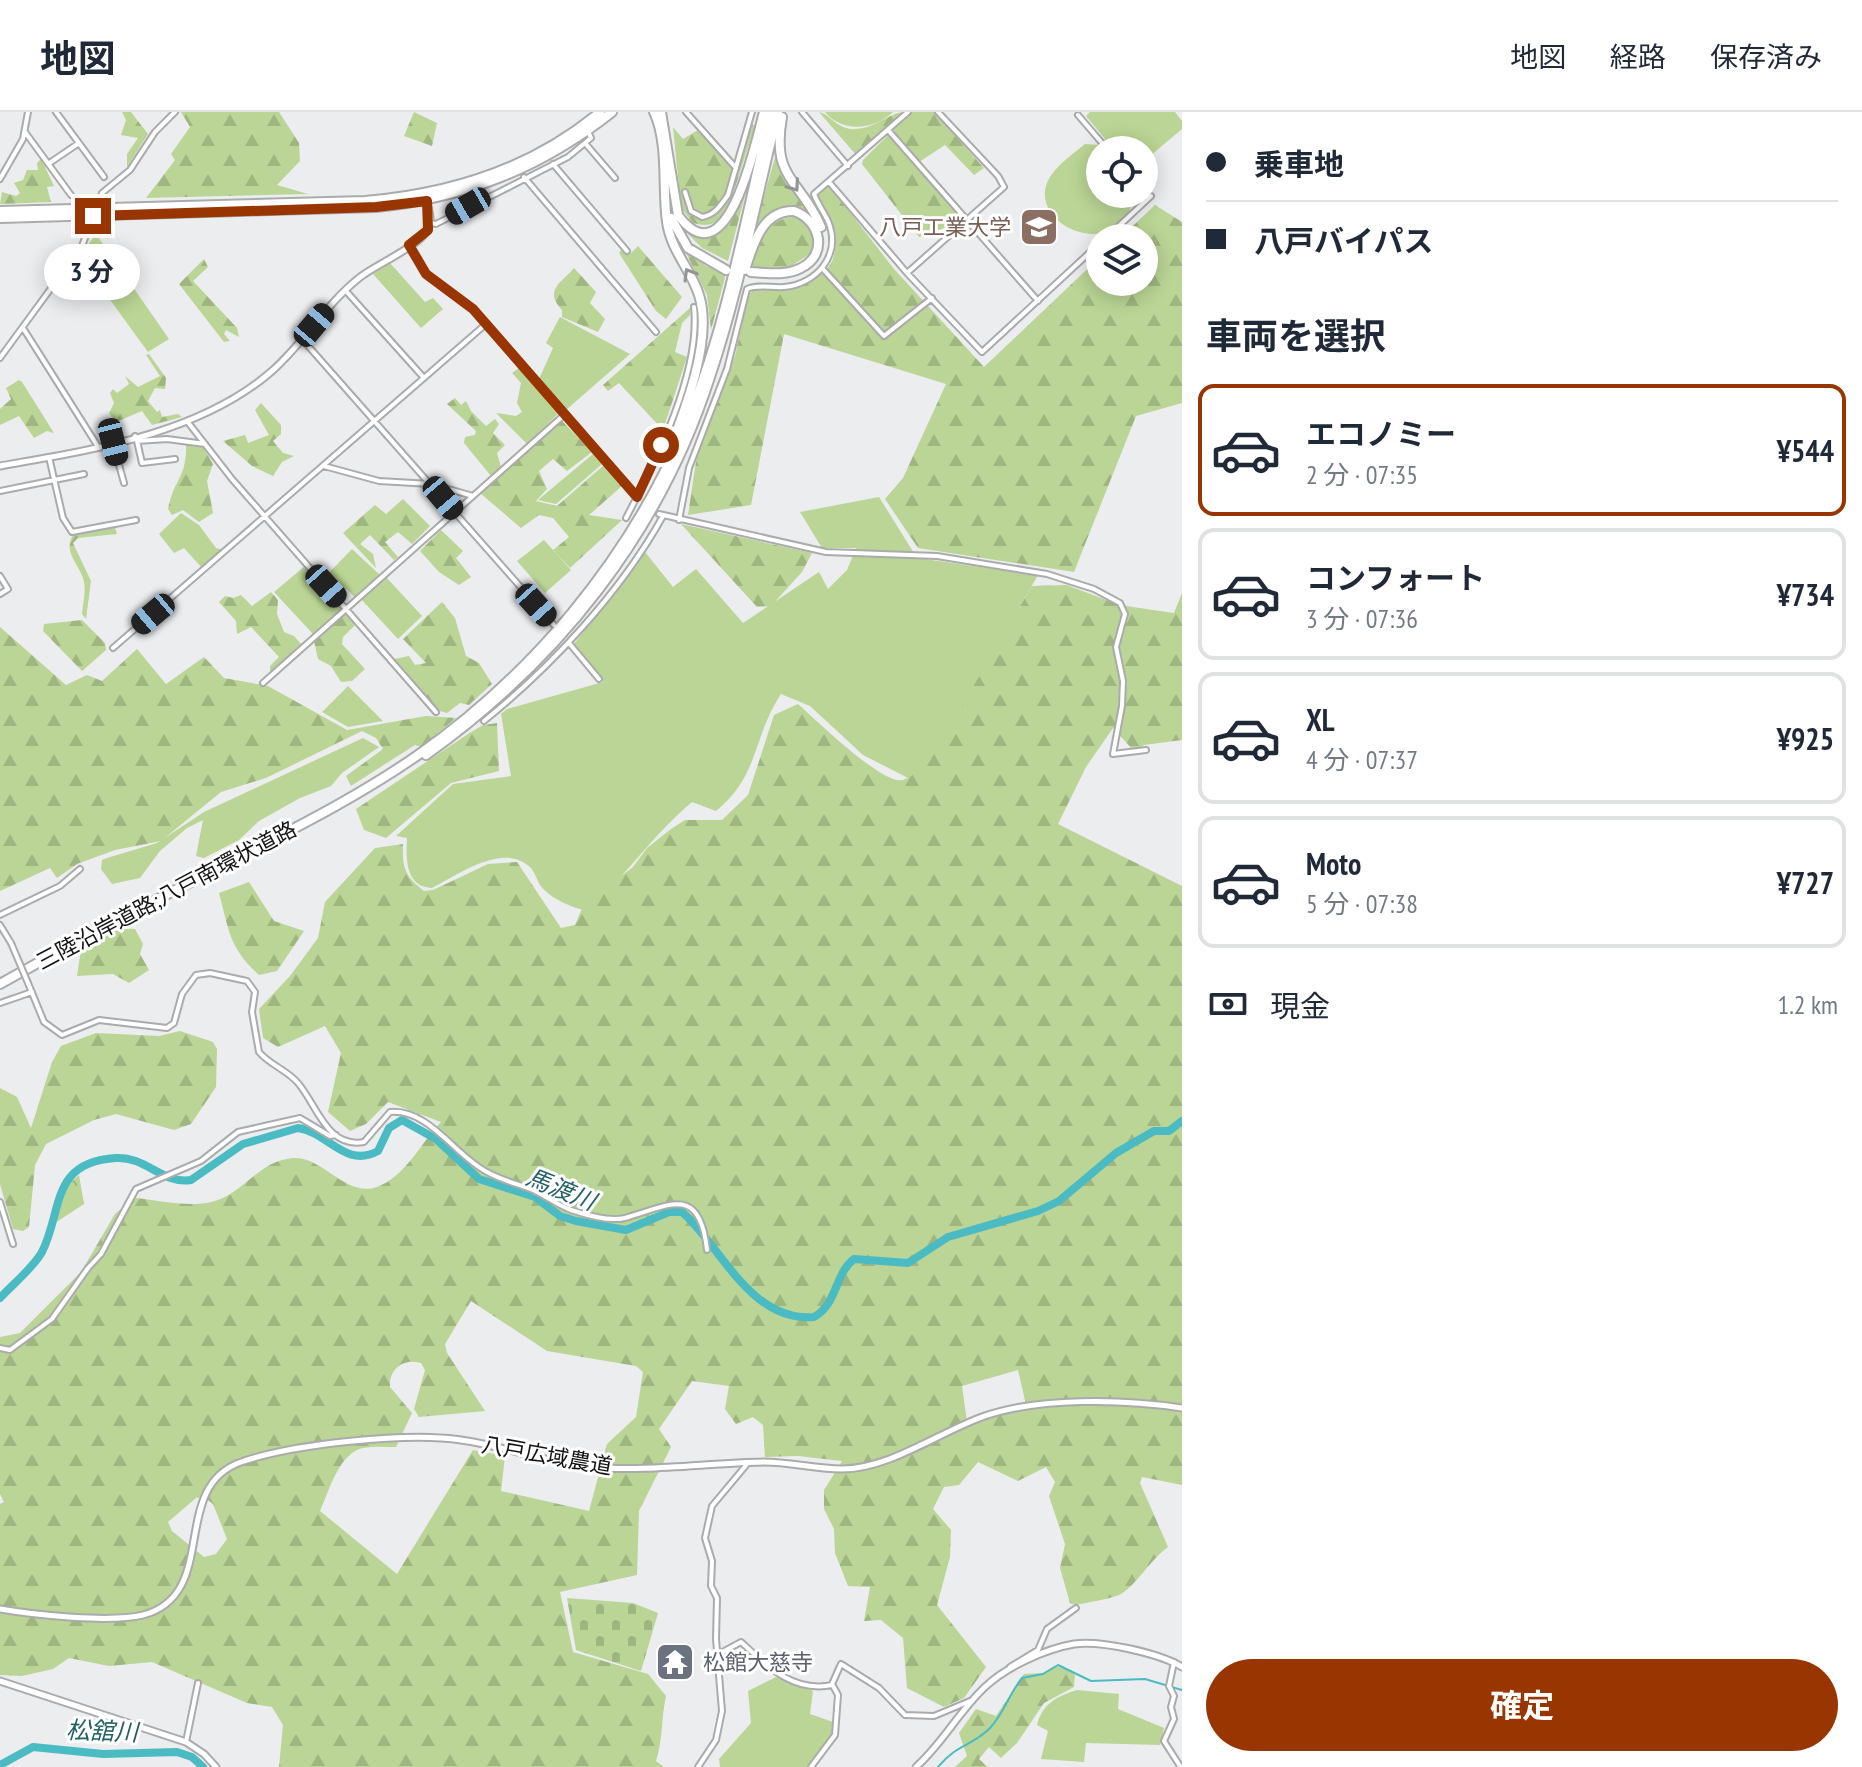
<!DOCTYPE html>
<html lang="ja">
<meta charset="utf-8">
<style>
body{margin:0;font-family:"PT Sans Narrow","Noto Sans JP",sans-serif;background:#f6f6f7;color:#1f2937;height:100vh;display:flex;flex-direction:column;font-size:30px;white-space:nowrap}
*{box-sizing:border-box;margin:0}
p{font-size:26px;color:#747a83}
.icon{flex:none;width:44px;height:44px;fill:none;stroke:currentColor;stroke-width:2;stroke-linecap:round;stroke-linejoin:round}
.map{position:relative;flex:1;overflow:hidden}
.sheet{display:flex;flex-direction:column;background:#fff;width:680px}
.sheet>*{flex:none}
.guide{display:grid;align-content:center;height:176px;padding:0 24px;background:#fff}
.tools{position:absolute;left:1086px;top:24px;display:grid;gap:16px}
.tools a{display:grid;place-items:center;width:72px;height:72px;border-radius:50%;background:#fff;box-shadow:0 4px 20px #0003;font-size:40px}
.end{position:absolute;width:36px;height:36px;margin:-18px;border:10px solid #993500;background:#fff;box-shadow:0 0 0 4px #fff}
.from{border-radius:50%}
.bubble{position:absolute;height:56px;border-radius:28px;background:#fff;box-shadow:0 4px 20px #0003;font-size:26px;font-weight:700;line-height:56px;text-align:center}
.car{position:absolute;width:24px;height:48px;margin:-24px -12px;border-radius:10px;box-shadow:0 0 6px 2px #0007;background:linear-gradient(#222 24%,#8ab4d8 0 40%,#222 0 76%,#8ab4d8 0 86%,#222 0)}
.guide b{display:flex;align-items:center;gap:28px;height:76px;font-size:30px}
.guide b+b{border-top:2px solid #e0e1e3}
.guide i{width:20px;height:20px;background:#1f2937}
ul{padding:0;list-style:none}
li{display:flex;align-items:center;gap:24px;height:132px;margin:0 16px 12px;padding:0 8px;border:4px solid #e0e1e3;border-radius:16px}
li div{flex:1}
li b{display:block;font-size:30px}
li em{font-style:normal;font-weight:700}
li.on{border-color:#993500}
li>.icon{width:72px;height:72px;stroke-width:1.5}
h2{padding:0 24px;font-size:36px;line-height:96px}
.pay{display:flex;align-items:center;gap:20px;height:88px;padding:0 24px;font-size:30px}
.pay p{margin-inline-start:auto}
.action{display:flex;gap:16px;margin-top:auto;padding:16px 24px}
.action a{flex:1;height:92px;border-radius:48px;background:#993500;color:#fff;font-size:32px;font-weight:700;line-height:92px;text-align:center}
header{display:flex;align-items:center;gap:48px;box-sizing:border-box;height:112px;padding:0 40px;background:#fff;border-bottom:2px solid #e0e1e3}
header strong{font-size:38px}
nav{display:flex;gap:44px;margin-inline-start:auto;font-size:28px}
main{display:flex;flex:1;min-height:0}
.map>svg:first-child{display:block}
.green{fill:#bad595}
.forest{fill:url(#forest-firs);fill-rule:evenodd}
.cemetery{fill:url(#cemetery-stones)}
.park{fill:url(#park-crowns)}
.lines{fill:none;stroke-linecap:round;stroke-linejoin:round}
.stream{stroke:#4abbc2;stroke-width:2}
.river{stroke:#4abbc2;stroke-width:8}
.street-tunnel{stroke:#cbccce;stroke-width:4;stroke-dasharray:4 2;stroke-linecap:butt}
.street-casing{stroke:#aaabad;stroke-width:8}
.secondary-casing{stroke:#aaabad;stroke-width:9}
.highway-casing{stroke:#aaabad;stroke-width:12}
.street{stroke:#fff;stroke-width:4}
.secondary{stroke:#fff;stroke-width:5}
.highway{stroke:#fff;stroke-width:8}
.street-bridge-casing{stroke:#aaabad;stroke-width:8;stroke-linecap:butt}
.street-bridge{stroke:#fff;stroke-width:4}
.oneway{stroke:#949595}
.route{stroke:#993500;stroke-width:10}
.labels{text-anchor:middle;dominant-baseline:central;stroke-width:6;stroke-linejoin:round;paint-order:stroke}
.education-label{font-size:22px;fill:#785e54;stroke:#fff;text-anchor:end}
.street-label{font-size:22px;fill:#121313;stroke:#fff}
.worship-label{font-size:22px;fill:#5b616d;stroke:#fff;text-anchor:start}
.water-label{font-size:24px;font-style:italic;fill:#236064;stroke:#fff}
</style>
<header>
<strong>地図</strong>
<nav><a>地図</a><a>経路</a><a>保存済み</a></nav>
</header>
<main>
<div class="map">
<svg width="1182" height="1655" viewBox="0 0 1182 1655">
<defs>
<pattern id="forest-firs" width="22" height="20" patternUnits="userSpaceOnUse" patternTransform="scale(2)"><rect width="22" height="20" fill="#bad595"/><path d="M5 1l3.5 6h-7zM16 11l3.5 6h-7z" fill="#9fb680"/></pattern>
<pattern id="cemetery-stones" width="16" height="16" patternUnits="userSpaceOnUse" patternTransform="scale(2)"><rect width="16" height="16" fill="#bad595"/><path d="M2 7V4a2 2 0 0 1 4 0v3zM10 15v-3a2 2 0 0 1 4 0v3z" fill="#9fb680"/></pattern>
<pattern id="park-crowns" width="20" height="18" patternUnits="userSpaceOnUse" patternTransform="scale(2)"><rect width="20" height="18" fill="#bad595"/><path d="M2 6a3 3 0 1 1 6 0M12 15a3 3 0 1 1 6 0" fill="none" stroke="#9fb680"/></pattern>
</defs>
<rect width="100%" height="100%" fill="#ecedef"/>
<path class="green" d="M825 0H893C874 18 842 21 825 0Z
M1090 0H1175L1182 9V17L1144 49V38H1114L1086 4Z
M1085 32 1100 33 1105 38H1100V82H1134C1122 158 1017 111 1052 62 1060 51 1074 41 1085 32Z
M96 122 169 227 148 240 79 145Z
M390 151 425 190 433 186 443 197 421 216 373 162Z
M560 205 630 242 566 298 539 267 553 236 546 231Z
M519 256 559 301 527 332 496 301 516 304 522 300 517 291 521 271 512 261Z
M593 342 602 352 556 392 538 388Z
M879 385 917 446 1038 463 924 664 914 669 863 643 810 594 781 582C752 626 760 663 716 699L692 690C653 723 625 764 589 799 574 797 549 786 540 773 537 768 535 761 531 756 504 729 458 763 432 776 405 775 406 746 407 726L396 724 453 672 511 664 501 602 507 597 603 570 574 532 645 440 673 475 696 457 743 511 819 460 828 477 847 458 856 436H822L800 400Z
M181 401 199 413 216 436 223 438 202 456 184 436 174 441 159 422Z
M544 428 571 458 545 481 517 449Z
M352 437 380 463 355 486 347 477 336 482 323 467Z
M305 454 343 497 313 522 274 480Z
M386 465 422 504 398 527 361 487Z
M348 574 383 609 348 615 322 600Z
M363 626 379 635 342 661 331 674 300 686 259 709 239 728 204 746 196 744 203 708 187 716 160 739 140 766 112 772 101 757 102 748 107 746 157 731 204 700Z
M776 1565 813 1579 810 1602 833 1610C832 1631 821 1640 808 1655H720L719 1647 751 1611 748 1579Z
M1077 1578 1119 1582 1118 1597 1164 1616 1160 1633 1086 1631 1084 1650 1041 1647 1048 1619 1037 1613C1043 1591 1056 1585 1077 1578Z"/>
<path class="forest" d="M122 0H131L148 22 127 55V42L138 26 121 23 126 8Z
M181 0H279L299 31 300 49 277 73 308 82 146 86 175 48 171 42 190 15Z
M414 0 437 11 432 34 404 24Z
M819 0C831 3 836 16 852 17 875 18 888 0 906 0L857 44Z
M911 0H934L984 56 974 63 945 33 916 52 962 104 947 115 919 125 862 52 863 48Z
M751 12 755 14 728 97C719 111 710 116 693 111L681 96 673 15 683 27 698 18 737 59Z
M776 42 783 66 811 102 790 96 778 97 755 116Z
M41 47 54 74 47 75 51 90 0 92 2 80 16 84 20 81 14 71 23 68 27 58H38L37 51Z
M749 59 751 60 728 149 702 136 683 117 709 122 729 113Z
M828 72 894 157 984 255 1100 145V170H1144V126H1120L1155 93 1182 110V291L1136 304 1074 460 918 436 885 387 903 366 946 272 784 222 751 393 688 403 697 343 735 244 748 184 753 178C823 175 860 155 816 83Z
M794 105C811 111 819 126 810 142L788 156 753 155C753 133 769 105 794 105Z
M638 134 682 185 666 207 656 199 619 141 621 138 631 141Z
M684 137 706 154 726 162 711 218 707 183Z
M204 147 208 155 193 169 237 216 239 225 226 218 224 222 230 229 224 230 179 172Z
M574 156 596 180 590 191 605 207 598 220 562 205V198C544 178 560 172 574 156Z
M690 196V203L682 211 675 240 687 245 663 318 619 271 608 279 603 273Z
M149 242 166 266 165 277 155 276 148 289 157 300 160 298 162 305 178 302 182 305 152 313 142 299 116 310 109 301 114 291 110 281 113 277 117 281 129 272 125 264 138 275 160 264 146 243Z
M19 268 22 270 54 321 47 319 34 326 19 304 0 313V297L11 287 6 276Z
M455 286 461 293 466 289 471 299 486 314 495 307 499 312 493 321 505 333 497 341 501 355 491 364 464 331 465 325 475 323 476 319 447 292Z
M261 291 281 313V322L273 329 283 341 294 344 282 350 273 364 252 354 223 329 245 323 248 331 269 323 255 298Z
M561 308 592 340 567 359 553 347 539 359 547 377 536 389 557 394 604 353 622 374 589 403 622 408 570 456 553 438 569 425 553 406 539 403 521 416 480 381Z
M186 327H198L213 352 207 369 213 401 199 410 183 398 172 403 168 397C174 366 188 366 186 327Z
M403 387 430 414 412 432 398 420 385 430 398 445 394 448 370 423 360 432 373 442 376 456 343 421 375 393 386 402Z
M681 412 812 441 802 460 771 494 757 495Z
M115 415 117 422 78 426 73 431 91 469 86 507 82 502C83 491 86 480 84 470 81 453 62 441 73 423Z
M441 418 463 439 456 446 471 465 459 473 439 460 420 439Z
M1067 473 1119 493 1174 501 1182 481V628L1144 633 1134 639 1113 616 1086 655 1058 712 1182 774V1373L1142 1365 1140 1371 1168 1435C1151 1447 1134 1476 1119 1483 1106 1488 1089 1490 1075 1493L1070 1491 1060 1456 1065 1432 1049 1384 1055 1370 1046 1355 1018 1369 978 1350 959 1373 944 1375 933 1397 951 1418 950 1445 937 1493 986 1555 964 1586 944 1595 907 1576 903 1526 881 1508 864 1509 870 1475 848 1474 835 1441 834 1417 824 1397V1378L842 1349 798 1344 765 1345 763 1313 753 1305 736 1312 725 1297 729 1274 692 1269 659 1317 671 1335 639 1399 637 1463 560 1480 573 1540 648 1562 666 1584C661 1607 663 1627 656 1649L664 1655H279L283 1613 272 1595 247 1591 152 1550 109 1554 69 1546 53 1557 22 1564 0 1563V1392L4 1390 0 1382V1225L20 1221 81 1160 115 1102 134 1086C162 1088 198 1099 225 1085 250 1072 262 1049 293 1046 323 1044 346 1086 377 1075 405 1065 421 1031 441 1010L388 990 366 1012 350 1019 328 1000 341 941 325 914 278 935 263 926 259 897 290 864 318 826 325 790 375 736 403 732C402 756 405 764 424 779L433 778 488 752 517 750 561 816 575 813 583 794 633 755 647 736 671 717 685 708H722L748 683 774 603 798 592C814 606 883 674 903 668 912 665 922 655 929 650L1032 474ZM471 1189 547 1239 636 1254 643 1260 636 1305 607 1332 589 1399 501 1379 505 1344 473 1338 397 1462 320 1399C329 1379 339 1341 363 1336 373 1334 385 1335 396 1335L412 1301 390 1275C389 1257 403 1246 421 1251L425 1258 414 1297 419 1305 485 1299 447 1241 445 1232ZM1018 1258 1027 1297 967 1310 962 1274ZM204 1385 213 1392 227 1427 216 1442 204 1445 172 1419 168 1410 196 1386Z
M271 480 278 488 277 502 284 520 294 524 302 533 270 560V554L279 545 251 515 237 522 236 509 219 490 225 484 233 486 241 483 252 494Z
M442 490 455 506 466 544 479 551 492 572 469 593 460 591 447 601 440 599 394 547 409 544 415 553 426 551 403 527Z
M345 502 355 513 343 525 342 532 365 557 352 569 341 570 331 554 318 547 314 529Z
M82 508 105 531 106 538 82 559 43 519 44 512Z
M0 515 66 573 87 563 102 569 137 537 166 572 204 545 224 566 268 574 347 618 426 604 456 606 421 635 415 633 351 674 346 664 383 637 376 626 362 619 266 666 221 680 161 729 115 738 77 752 57 766 50 756 0 779Z
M497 611 499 659 451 671 386 726 364 718 356 697 468 622 483 613Z
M249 770 274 809 304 819 277 859 259 863C229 836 229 818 219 781Z
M116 816 135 817 143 832 140 842 149 858 129 871 113 862 77 864 81 837Z
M180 919 213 930 217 937 216 975 191 1012 174 1018 116 1002 94 1008 46 1032 35 1053 29 1115 23 1119 13 1117 0 1072V976L17 985 31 1016 52 950 61 934 96 921 159 924Z
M1054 1554 1071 1558 1075 1563 1074 1575 1044 1591 1017 1631 1001 1646 989 1635 979 1647 988 1655H955L967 1644 959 1621 976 1597 996 1604 1024 1562 1043 1561Z"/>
<path class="cemetery" d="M567 1486 633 1491 658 1501 641 1559 576 1538Z"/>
<path class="park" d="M79 1063 84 1092 55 1111 65 1075Z"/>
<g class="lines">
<path class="stream" d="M938 1655C958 1631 971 1635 990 1616 1004 1601 1009 1582 1022 1566L1043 1562 1058 1553 1091 1569 1145 1567 1182 1578"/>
<path class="river" d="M0 1186C13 1172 33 1156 42 1140 63 1098 50 1050 116 1046 145 1044 164 1073 191 1068L243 1032 298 1016C328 1020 345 1057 378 1039L389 1016 402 1008 436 1027 479 1067 535 1085 560 1104 576 1109 626 1118 669 1100H682C720 1133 751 1211 814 1205 837 1193 835 1161 854 1147L908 1151 948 1125 1038 1099 1059 1089 1116 1041 1154 1019H1169L1182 1009
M0 1653 33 1635 103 1642 177 1640 192 1645 203 1655"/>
<path class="street-tunnel" d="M637 385 659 402"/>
<defs>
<path id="street" d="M56 0 104 65
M686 0 736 56
M802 0 848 54
M1078 3 1108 38
M888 18 1038 189
M25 20 71 83
M585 31 615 66
M48 52 79 31
M553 52 627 139
M524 65 656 220
M0 67 23 27 28 0
M829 70 907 161 982 240 1100 131
M685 80 691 99 702 105C715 103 721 93 728 83L752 0
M430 111 436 112 568 45 591 26 588 19
M1106 126 1151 84
M409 134 426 162 473 197 637 385
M822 156 884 224 932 186
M907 161 1004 75 998 64 938 0
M346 179 424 266
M23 216 97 333
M302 227 554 513
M0 246 82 134 102 81 130 58 155 20 175 0
M187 309 232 367 436 600
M135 324 137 329 167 327 205 332
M137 329 142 351 175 347
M113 331 124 371
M49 345 63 406 72 420 136 408
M324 354 379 369 431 372 473 384
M0 379 84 362
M659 402 826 440 937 444 1047 462 1094 477 1120 491 1125 502 1116 535 1123 569 1122 594 1113 642 1146 638
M626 406C656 349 701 260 694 195
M679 408 689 356 727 257 747 177C757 172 772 176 784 175 817 172 842 143 828 109 824 100 817 91 814 82L908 0
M0 464 8 477 0 482
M569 531 599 567
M113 536 486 212
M263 571 564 303
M484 609C551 555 621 480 663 404
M0 803 60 774 80 757
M0 813 11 831
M28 871 44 910 62 923 99 908 167 916 174 911 182 882 196 863 210 861 247 869 255 880 252 900 259 940C270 953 287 958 298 971 317 993 327 1037 364 1030L390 1000C430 997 455 1044 487 1060 501 1068 518 1072 533 1078 546 1084 557 1093 571 1098 586 1103 609 1110 625 1106 670 1093 700 1072 707 1138
M0 891 32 880
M0 1090 13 1132
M0 1236 10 1238 52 1207 88 1156 101 1142 136 1077 201 1049 238 1020 300 1006 330 1024 336 1023
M717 1543 741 1530C767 1554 793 1581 832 1573
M1174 1550 1169 1574 1174 1584 1171 1595 1174 1607 1164 1629 1180 1654
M1010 1555 1038 1538 1047 1517 1076 1496
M186 1630 198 1571
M698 1655 716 1628 722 1599 716 1527 717 1486 711 1474 712 1449 705 1426 712 1394 748 1351
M811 1655 835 1623 838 1583 832 1572 841 1552 879 1576 905 1603 934 1604 970 1589"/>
<path id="secondary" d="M0 354C91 338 200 322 272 259 304 231 326 192 359 166 375 153 420 134 428 117 433 108 428 96 426 87
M0 1497C35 1503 110 1511 143 1503 221 1482 168 1376 241 1350 293 1332 407 1320 461 1328 504 1334 545 1350 588 1355 647 1360 706 1351 764 1350 790 1350 816 1357 842 1357 889 1357 938 1321 982 1305 1037 1285 1124 1287 1182 1296
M0 1569 186 1630 204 1642 216 1655
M916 1655C943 1631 959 1599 985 1575 1006 1555 1045 1537 1074 1532 1100 1528 1159 1541 1182 1555"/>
<path id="highway" d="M654 0C669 32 662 76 667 110 671 139 691 157 699 183 713 227 685 298 669 339
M661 0 678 103C728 171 756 28 764 0
M782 5C771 68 800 66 821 115
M0 99 365 89C451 82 533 56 600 0
M0 106 376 95C465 86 541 56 612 0
M671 106 688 136 726 158
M745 158C753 133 762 98 794 99 820 108 829 142 801 156 786 164 767 161 751 160
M426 643C558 549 660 421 710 265 739 179 756 88 778 0
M0 872C79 827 160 786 241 744 301 713 362 682 418 643 532 563 627 450 682 322 726 220 745 107 771 0"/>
</defs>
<use href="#street" class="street-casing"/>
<use href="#secondary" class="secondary-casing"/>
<use href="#highway" class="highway-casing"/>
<use href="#street" class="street"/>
<use href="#secondary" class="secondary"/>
<use href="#highway" class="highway"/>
<defs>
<path id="street-bridge" d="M11 831 28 871"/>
</defs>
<use href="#street-bridge" class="street-bridge-casing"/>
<use href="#street-bridge" class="street-bridge"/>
</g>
<defs><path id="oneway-chevron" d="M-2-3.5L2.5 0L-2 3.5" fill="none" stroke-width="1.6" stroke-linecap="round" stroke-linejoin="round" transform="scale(2)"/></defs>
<g class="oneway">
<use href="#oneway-chevron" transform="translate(794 74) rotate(55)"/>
<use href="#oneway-chevron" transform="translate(689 162) rotate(-121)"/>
</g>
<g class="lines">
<path class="route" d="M93 104 376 95 427 89 428 118 409 133 426 162 473 197 637 385 661 333"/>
</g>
<defs>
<symbol id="university-square" viewBox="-11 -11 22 22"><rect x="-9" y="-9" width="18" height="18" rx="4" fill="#8d6e63" stroke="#fff"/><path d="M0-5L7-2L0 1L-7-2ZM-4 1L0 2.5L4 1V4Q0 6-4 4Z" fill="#fff"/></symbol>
<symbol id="temple-square" viewBox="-11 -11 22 22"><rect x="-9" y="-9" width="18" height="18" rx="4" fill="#6b7280" stroke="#fff"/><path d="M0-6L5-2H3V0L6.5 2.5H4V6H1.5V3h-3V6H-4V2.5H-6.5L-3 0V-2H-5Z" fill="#fff"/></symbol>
</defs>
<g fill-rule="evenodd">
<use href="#university-square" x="1017" y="93" width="44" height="44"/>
<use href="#temple-square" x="653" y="1528" width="44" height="44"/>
</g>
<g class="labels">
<g class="education-label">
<text x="1011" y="115">八戸工業大学</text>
</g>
<g class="street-label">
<text transform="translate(166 783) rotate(-28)">三陸沿岸道路;八戸南環状道路</text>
<text transform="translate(547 1343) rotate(10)">八戸広域農道</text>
</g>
<g class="worship-label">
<text x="703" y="1550">松館大慈寺</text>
</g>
<g class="water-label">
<text transform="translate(561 1077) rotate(22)">馬渡川</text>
<text transform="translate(102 1619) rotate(2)">松舘川</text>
</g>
</g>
</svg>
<div class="tools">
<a><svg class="icon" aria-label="locate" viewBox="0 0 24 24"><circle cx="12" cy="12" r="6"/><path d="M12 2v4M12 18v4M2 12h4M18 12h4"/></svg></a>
<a><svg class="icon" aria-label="layers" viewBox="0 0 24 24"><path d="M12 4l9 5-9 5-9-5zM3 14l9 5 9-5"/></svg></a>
</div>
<i class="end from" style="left:661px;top:333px"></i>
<i class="end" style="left:93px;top:104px"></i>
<div class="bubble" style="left:44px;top:132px;width:96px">3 分</div>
<i class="car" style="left:468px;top:94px;rotate:240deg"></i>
<i class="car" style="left:314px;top:213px;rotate:40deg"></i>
<i class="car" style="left:113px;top:330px;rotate:166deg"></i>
<i class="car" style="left:443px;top:386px;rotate:140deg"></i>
<i class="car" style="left:326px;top:474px;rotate:138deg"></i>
<i class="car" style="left:536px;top:493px;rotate:138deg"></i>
<i class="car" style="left:153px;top:502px;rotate:230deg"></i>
</div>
<section class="sheet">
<div class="guide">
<b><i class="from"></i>乗車地</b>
<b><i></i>八戸バイパス</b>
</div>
<h2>車両を選択</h2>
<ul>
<li class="on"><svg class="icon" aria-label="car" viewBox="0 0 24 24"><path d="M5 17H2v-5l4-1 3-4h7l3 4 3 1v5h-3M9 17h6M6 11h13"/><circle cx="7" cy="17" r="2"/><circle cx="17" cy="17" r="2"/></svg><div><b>エコノミー</b><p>2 分 · 07:35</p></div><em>¥544</em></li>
<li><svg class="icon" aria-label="car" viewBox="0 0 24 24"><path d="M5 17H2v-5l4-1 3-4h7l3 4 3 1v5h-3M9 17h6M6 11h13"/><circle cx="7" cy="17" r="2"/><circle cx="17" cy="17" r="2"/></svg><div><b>コンフォート</b><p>3 分 · 07:36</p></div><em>¥734</em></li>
<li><svg class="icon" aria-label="car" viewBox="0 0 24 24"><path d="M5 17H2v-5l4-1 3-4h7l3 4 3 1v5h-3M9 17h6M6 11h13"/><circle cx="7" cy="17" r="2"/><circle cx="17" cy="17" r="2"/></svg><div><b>XL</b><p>4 分 · 07:37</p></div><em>¥925</em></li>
<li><svg class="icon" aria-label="car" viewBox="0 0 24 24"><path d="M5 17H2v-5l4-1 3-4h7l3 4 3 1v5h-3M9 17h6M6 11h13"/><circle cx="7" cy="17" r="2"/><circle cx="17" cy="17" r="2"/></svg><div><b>Moto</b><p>5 分 · 07:38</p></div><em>¥727</em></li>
</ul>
<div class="pay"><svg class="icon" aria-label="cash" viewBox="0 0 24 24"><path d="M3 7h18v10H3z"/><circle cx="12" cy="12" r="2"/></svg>現金<p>1.2 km</p></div>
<div class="action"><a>確定</a></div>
</section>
</main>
